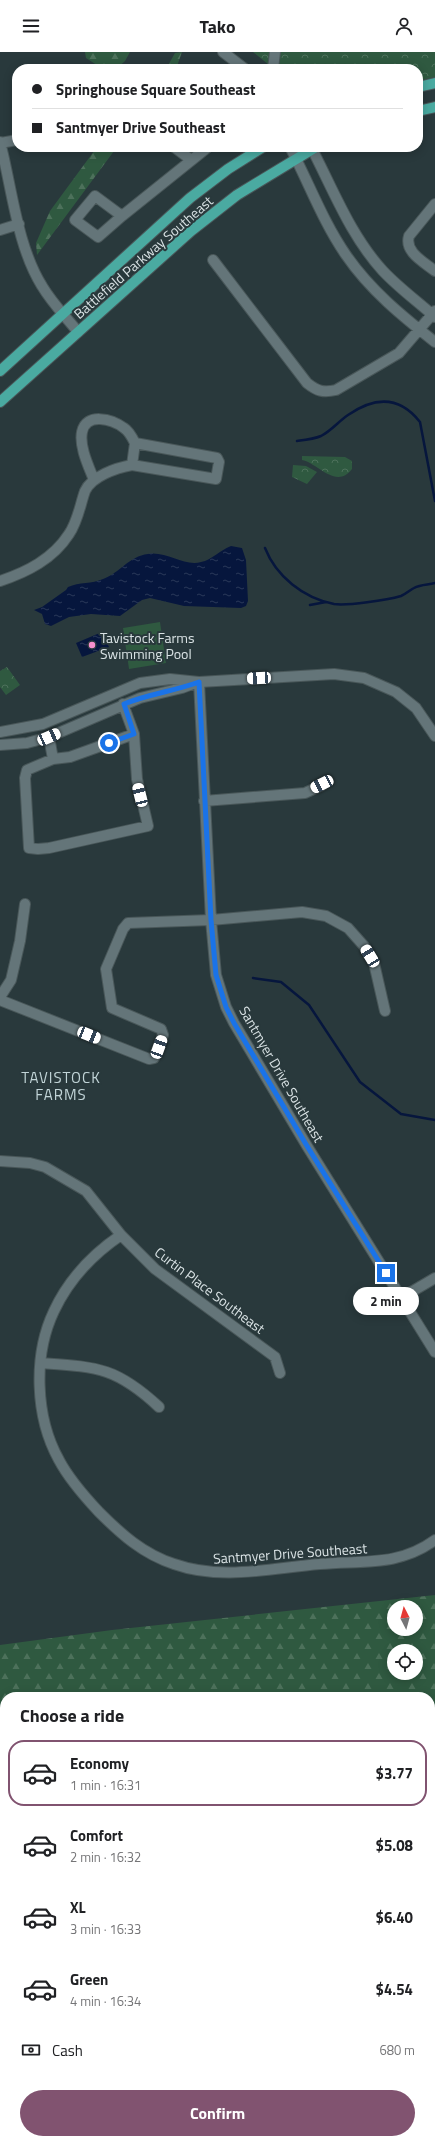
<!DOCTYPE html>
<meta charset="utf-8">
<style>
body{margin:0;font-family:"Titillium Web",sans-serif;background:#f6f6f6;color:#202124;height:100vh;display:flex;flex-direction:column;font-size:15px;white-space:nowrap}
*{box-sizing:border-box;margin:0}
p{font-size:13px;color:#757577}
.icon{flex:none;width:22px;height:22px;fill:none;stroke:currentColor;stroke-width:2;stroke-linecap:round;stroke-linejoin:round}
.map{position:relative;flex:1;overflow:hidden}
.drawer{position:absolute;left:0px;top:1640px;width:435px;height:452px;display:flex;flex-direction:column;background:#fff;border-radius:16px 16px 0 0;box-shadow:0 2px 10px #0003}
.drawer>*{flex:none}
.banner{position:absolute;left:12px;top:12px;width:411px;height:88px;border-radius:16px;box-shadow:0 2px 10px #0003;display:grid;align-content:center;height:88px;padding:0 20px;background:#fff}
.needle{width:26px;rotate:354deg}
.buttons{position:absolute;left:387px;top:1548px;display:grid;gap:8px}
.buttons a{display:grid;place-items:center;width:36px;height:36px;border-radius:50%;background:#fff;box-shadow:0 2px 10px #0003;font-size:20px}
.end{position:absolute;width:18px;height:18px;margin:-9px;border:5px solid #1a73e8;background:#fff;box-shadow:0 0 0 2px #fff}
.from{border-radius:50%}
.bubble{position:absolute;height:28px;border-radius:14px;background:#fff;box-shadow:0 2px 10px #0003;font-size:13px;font-weight:700;line-height:28px;text-align:center}
.car{position:absolute;width:12px;height:24px;margin:-12px -6px;border-radius:5px;box-shadow:0 0 3px 1px #0007;background:linear-gradient(#fff 24%,#345 0 40%,#fff 0 76%,#345 0 86%,#fff 0)}
.banner b{display:flex;align-items:center;gap:14px;height:38px;font-size:15px}
.banner b+b{border-top:1px solid #e0e0e0}
.banner i{width:10px;height:10px;background:#202124}
ul{padding:0;list-style:none}
li{display:flex;align-items:center;gap:12px;height:66px;margin:0 8px 6px;padding:0 12px;border:2px solid transparent;border-radius:16px}
li div{flex:1}
li b{display:block;font-size:15px}
li em{font-style:normal;font-weight:700}
li.active{border-color:#815370}
li>.icon{width:36px;height:36px;stroke-width:1.5}
h2{padding:0 20px;font-size:18px;line-height:48px}
.pay{display:flex;align-items:center;gap:10px;height:44px;padding:0 20px;font-size:15px}
.pay p{margin-inline-start:auto}
.button{display:flex;gap:8px;margin-top:auto;padding:8px 20px}
.button a{flex:1;height:46px;border-radius:24px;background:#815370;color:#fff;font-size:16px;font-weight:700;line-height:46px;text-align:center}
header{display:flex;justify-content:space-between;align-items:center;height:52px;padding:0 20px;background:#fff;font-size:18px;font-weight:700}
.map>svg:first-child{display:block}
.forest{fill:url(#forest-firs);fill-rule:evenodd}
.park{fill:url(#park-crowns)}
.garden{fill:#2f5940}
.water{fill:url(#water-ripples)}
.lines{fill:none;stroke-linecap:round;stroke-linejoin:round}
.stream{stroke:#06163d;stroke-width:2.5}
.minor-casing{stroke:#495759;stroke-width:12}
.major-casing{stroke:#495759;stroke-width:12}
.minor{stroke:#647579;stroke-width:10}
.major{stroke:#4aaaa1;stroke-width:10}
.route{stroke:#1a73e8;stroke-width:5}
.poi-dot{fill:#f790cd;stroke:#29393c;stroke-width:1.5}
.labels{text-anchor:middle;dominant-baseline:central;stroke-width:4;stroke-linejoin:round;paint-order:stroke}
.street-label{font-size:14px;fill:#dae3e5;stroke:#29393c}
.poi-label{font-size:14px;fill:#dae3e5;stroke:#29393c;text-anchor:start}
.neighbourhood-label{font-size:15px;letter-spacing:1px;fill:#c2d5d8;stroke:#29393c}
</style>
<header><svg class="icon" aria-label="menu" viewBox="0 0 24 24"><path d="M4 6h16M4 12h16M4 18h16"/></svg>Tako<svg class="icon" aria-label="person" viewBox="0 0 24 24"><circle cx="12" cy="8" r="4"/><path d="M4 21q1-7 8-7t8 7"/></svg></header>
<div class="map">
<svg width="435" height="2092" viewBox="0 0 435 2092">
<defs>
<pattern id="forest-firs" width="22" height="20" patternUnits="userSpaceOnUse"><rect width="22" height="20" fill="#2f5940"/><path d="M5 1l3.5 6h-7zM16 11l3.5 6h-7z" fill="#4d715b"/></pattern>
<pattern id="park-crowns" width="20" height="18" patternUnits="userSpaceOnUse"><rect width="20" height="18" fill="#2f5940"/><path d="M2 6a3 3 0 1 1 6 0M12 15a3 3 0 1 1 6 0" fill="none" stroke="#4d715b"/></pattern>
<pattern id="water-ripples" width="26" height="14" patternUnits="userSpaceOnUse"><rect width="26" height="14" fill="#06163d"/><path d="M2 4q2-2 4 0t4 0M15 11q2-2 4 0t4 0" fill="none" stroke="#2a3859"/></pattern>
</defs>
<rect width="100%" height="100%" fill="#29393c"/>
<path class="forest" d="M85 0H130L125 9 116 17H103L86 6Z
M182 0 176 17H166L175 1Z
M97 95H117L37 203 36 191 50 159Z
M435 1543V1941H430V1645H5V1699L0 1700V1593L112 1578ZM394 1555H416V1577H394ZM394 1599H416V1621H394Z
M5 1713V1754L0 1756V1715Z
M430 1957 435 1958V2092H319L315 2087H430Z"/>
<path class="park" d="M253 0H435V25L418 29V17H274Z
M302 404 345 405 352 409V417C336 438 318 411 302 408Z
M293 413 306 414 317 420 307 432 292 425Z
M7 615 20 633 6 643 0 635V619Z"/>
<path class="garden" d="M160 570 166 611 129 617 123 576Z"/>
<path class="water" d="M231 494 242 496 246 508 248 549 246 554 241 556 184 554 150 546 142 548 120 564 91 562 69 565 51 574 45 572 42 562 34 558 42 555 66 538 68 535C79 530 92 532 103 527 120 521 129 504 148 502 167 499 185 515 201 510 212 508 220 498 231 494Z
M102 580 109 595 82 605 76 591Z"/>
<g class="lines">
<path class="stream" d="M297 389C305 388 314 387 321 384 331 379 339 369 348 363 374 345 399 343 420 370L435 449
M265 496C276 524 303 546 334 552 347 554 387 548 401 544 406 542 410 538 414 536 421 532 428 533 435 531
M310 553 326 550
M253 926 281 930 309 953 360 1030 401 1062 435 1068
M0 1690 5 1689
M430 1970H435"/>
<defs>
<path id="minor" d="M223 0 245 17
M273 17 275 0
M0 90C12 136 17 194 42 234 52 251 66 265 78 280
M0 91 17 88
M174 95 190 107
M290 95C309 131 323 170 346 203 370 238 402 264 435 290
M311 95C333 137 350 183 383 219 399 236 417 249 435 265
M95 144 122 164 98 185 75 168Z
M435 152 409 184C404 200 424 210 435 219
M122 164 208 95
M0 178 19 172
M213 208 307 331C317 339 323 341 336 338L399 301 435 259
M94 428C89 415 79 395 82 380 86 360 112 367 124 376 129 379 132 385 135 391L217 406 219 410 216 427 132 413
M0 529C27 520 53 507 69 482 78 469 80 453 85 439 92 424 116 416 132 413L135 391
M199 630 211 868 216 923 226 955 234 971 307 1094 435 1300
M123 652 134 682 137 727 148 774 49 796 38 797 29 796 25 726 27 718 53 707 70 705 134 682
M0 680 43 672 140 631 170 627 199 630 334 622 364 626 396 640 416 656 435 684
M49 685 53 707
M0 693 27 691 49 685 140 646 182 636 198 630
M204 749 305 741 322 733
M0 945 11 928 20 889 25 852
M0 948 149 1007 154 1006 163 983 161 977 112 956 106 917 123 877 128 871 211 868 302 860 326 864 348 876 364 894 374 911 385 959
M0 1109 30 1111 45 1115 86 1139 121 1183 155 1217 275 1305 280 1321
M121 1183C93 1202 69 1227 54 1259 33 1303 35 1365 59 1408 69 1427 84 1444 99 1460 121 1482 143 1502 174 1512 222 1529 271 1516 320 1512 362 1508 398 1515 435 1488
M401 1246 435 1226
M41 1311C97 1315 116 1315 159 1355"/>
<path id="major" d="M418 35 435 31
M418 59 435 55
M0 319 190 146 228 117 263 95
M0 350 191 179 237 143 316 95"/>
</defs>
<use href="#minor" class="minor-casing"/>
<use href="#major" class="major-casing"/>
<use href="#minor" class="minor"/>
<use href="#major" class="major"/>
</g>
<g class="lines">
<path class="route" d="M109 691 134 682 124 652C148 642 175 639 199 630L211 868 216 923 226 955 234 971 307 1094 386 1221"/>
</g>
<circle class="poi-dot" cx="92" cy="593" r="4"/>
<g class="labels">
<g class="street-label">
<text transform="translate(143 205) rotate(-41)">Battlefield Parkway Southeast</text>
<text transform="translate(282 1022) rotate(60)">Santmyer Drive Southeast</text>
<text transform="translate(210 1238) rotate(37)">Curtin Place Southeast</text>
<text transform="translate(290 1501) rotate(-4)">Santmyer Drive Southeast</text>
</g>
<g class="poi-label">
<text x="100" y="585">Tavistock Farms<tspan x="100" dy="16">Swimming Pool</tspan></text>
</g>
<g class="neighbourhood-label">
<text x="61" y="1025">TAVISTOCK<tspan x="61" dy="17">FARMS</tspan></text>
</g>
</g>
</svg>
<div class="buttons">
<a><svg class="needle" viewBox="-14 -14 28 28"><path d="M0-13l5 13h-10z" fill="#e53935"/><path d="M0 13l5-13h-10z" fill="#757577"/></svg></a>
<a><svg class="icon" aria-label="locate" viewBox="0 0 24 24"><circle cx="12" cy="12" r="6"/><path d="M12 2v4M12 18v4M2 12h4M18 12h4"/></svg></a>
</div>
<i class="end from" style="left:109px;top:691px"></i>
<i class="end" style="left:386px;top:1221px"></i>
<div class="bubble" style="left:353px;top:1235px;width:66px">2 min</div>
<i class="car" style="left:259px;top:626px;rotate:267deg"></i>
<i class="car" style="left:49px;top:685px;rotate:66deg"></i>
<i class="car" style="left:322px;top:732px;rotate:243deg"></i>
<i class="car" style="left:140px;top:743px;rotate:346deg"></i>
<i class="car" style="left:370px;top:904px;rotate:329deg"></i>
<i class="car" style="left:89px;top:983px;rotate:112deg"></i>
<i class="car" style="left:159px;top:995px;rotate:20deg"></i>
<div class="banner">
<b><i class="from"></i>Springhouse Square Southeast</b>
<b><i></i>Santmyer Drive Southeast</b>
</div>
<section class="drawer">
<h2>Choose a ride</h2>
<ul>
<li class="active"><svg class="icon" aria-label="car" viewBox="0 0 24 24"><path d="M5 17H2v-5l4-1 3-4h7l3 4 3 1v5h-3M9 17h6M6 11h13"/><circle cx="7" cy="17" r="2"/><circle cx="17" cy="17" r="2"/></svg><div><b>Economy</b><p>1 min · 16:31</p></div><em>$3.77</em></li>
<li><svg class="icon" aria-label="car" viewBox="0 0 24 24"><path d="M5 17H2v-5l4-1 3-4h7l3 4 3 1v5h-3M9 17h6M6 11h13"/><circle cx="7" cy="17" r="2"/><circle cx="17" cy="17" r="2"/></svg><div><b>Comfort</b><p>2 min · 16:32</p></div><em>$5.08</em></li>
<li><svg class="icon" aria-label="car" viewBox="0 0 24 24"><path d="M5 17H2v-5l4-1 3-4h7l3 4 3 1v5h-3M9 17h6M6 11h13"/><circle cx="7" cy="17" r="2"/><circle cx="17" cy="17" r="2"/></svg><div><b>XL</b><p>3 min · 16:33</p></div><em>$6.40</em></li>
<li><svg class="icon" aria-label="car" viewBox="0 0 24 24"><path d="M5 17H2v-5l4-1 3-4h7l3 4 3 1v5h-3M9 17h6M6 11h13"/><circle cx="7" cy="17" r="2"/><circle cx="17" cy="17" r="2"/></svg><div><b>Green</b><p>4 min · 16:34</p></div><em>$4.54</em></li>
</ul>
<div class="pay"><svg class="icon" aria-label="cash" viewBox="0 0 24 24"><path d="M3 7h18v10H3z"/><circle cx="12" cy="12" r="2"/></svg>Cash<p>680 m</p></div>
<div class="button"><a>Confirm</a></div>
</section>
</div>
